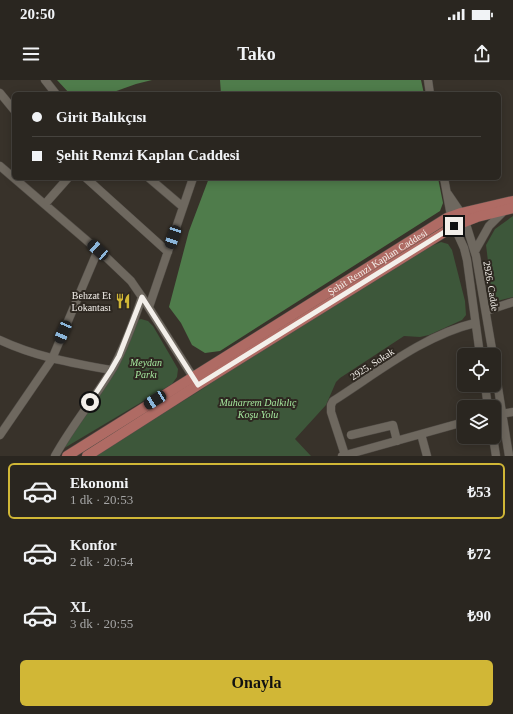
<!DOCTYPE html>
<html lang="tr">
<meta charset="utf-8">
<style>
body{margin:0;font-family:"Times New Roman",serif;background:#322e29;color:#f1f3f6;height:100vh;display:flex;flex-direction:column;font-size:15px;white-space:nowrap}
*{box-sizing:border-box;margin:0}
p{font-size:13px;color:#a5a5a5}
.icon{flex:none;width:22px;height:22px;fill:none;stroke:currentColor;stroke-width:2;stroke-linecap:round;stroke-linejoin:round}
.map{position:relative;height:376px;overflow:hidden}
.details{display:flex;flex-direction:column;background:#2a2620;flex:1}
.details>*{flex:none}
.hud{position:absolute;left:12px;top:12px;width:489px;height:88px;border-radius:6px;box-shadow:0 2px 10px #0003,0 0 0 1px #46433e;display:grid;align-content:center;height:88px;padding:0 20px;background:#2a2620}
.controls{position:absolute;left:457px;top:268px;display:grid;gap:8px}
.controls a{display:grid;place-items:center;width:44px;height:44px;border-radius:6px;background:#2a2620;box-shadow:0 2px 10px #0003,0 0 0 1px #46433e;font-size:20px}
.end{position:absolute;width:18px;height:18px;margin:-9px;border:5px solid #f3efea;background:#111;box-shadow:0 0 0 2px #111}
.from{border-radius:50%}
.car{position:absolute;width:12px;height:24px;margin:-12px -6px;border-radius:5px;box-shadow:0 0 3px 1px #0007;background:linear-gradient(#222 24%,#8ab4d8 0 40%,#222 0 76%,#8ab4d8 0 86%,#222 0)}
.hud b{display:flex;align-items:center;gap:14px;height:38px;font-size:15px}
.hud b+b{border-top:1px solid #46433e}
.hud i{width:10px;height:10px;background:#f1f3f6}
ul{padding:7px 0 0;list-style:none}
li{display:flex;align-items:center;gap:12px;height:56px;margin:0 8px 6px;padding:0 12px;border:2px solid transparent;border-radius:6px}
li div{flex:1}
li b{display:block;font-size:15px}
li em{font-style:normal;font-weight:600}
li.selected{border-color:#d1b736}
li>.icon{width:36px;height:36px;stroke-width:1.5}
.button{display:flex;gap:8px;margin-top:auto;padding:8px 20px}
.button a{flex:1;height:46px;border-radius:6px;background:#d1b736;color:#111;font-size:16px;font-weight:600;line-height:46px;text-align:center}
.status{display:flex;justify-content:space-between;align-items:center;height:28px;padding:0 20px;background:#2a2620;direction:ltr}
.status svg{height:11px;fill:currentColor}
header{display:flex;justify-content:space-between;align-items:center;height:52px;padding:0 20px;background:#2a2620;font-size:18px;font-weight:600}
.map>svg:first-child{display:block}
.green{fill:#3d573a}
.forest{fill:#4f7c4b}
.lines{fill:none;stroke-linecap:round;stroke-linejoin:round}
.minor-casing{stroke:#524d47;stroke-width:9}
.major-casing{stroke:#524d47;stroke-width:11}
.minor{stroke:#6e685f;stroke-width:8}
.major{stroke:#af6b64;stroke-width:10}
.route{stroke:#f3efea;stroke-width:5}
.labels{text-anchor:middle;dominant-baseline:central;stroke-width:4;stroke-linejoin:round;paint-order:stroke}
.street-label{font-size:10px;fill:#f3efea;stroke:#2e2821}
.poi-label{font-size:10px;fill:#f3efea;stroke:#2e2821;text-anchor:end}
.park-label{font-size:10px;font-style:italic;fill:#a4e69d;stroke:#2e2821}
</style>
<div class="status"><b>20:50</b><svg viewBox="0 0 49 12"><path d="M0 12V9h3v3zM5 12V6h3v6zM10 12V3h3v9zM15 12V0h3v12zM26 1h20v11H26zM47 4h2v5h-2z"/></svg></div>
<header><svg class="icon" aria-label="menu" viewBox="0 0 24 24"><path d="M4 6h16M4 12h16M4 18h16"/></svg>Tako<svg class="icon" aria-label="share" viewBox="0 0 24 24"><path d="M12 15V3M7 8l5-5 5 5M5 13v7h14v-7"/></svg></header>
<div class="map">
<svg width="513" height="376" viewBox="0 0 513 376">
<rect width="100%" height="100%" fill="#38322a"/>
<path class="green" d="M513 136V217L493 222 486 165 495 149Z
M441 162 448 164 452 170 465 221 466 235 462 240 429 255 420 257 404 256 340 298 336 302 326 325 295 359 311 376H94L204 308 241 281 429 167Z
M141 239 148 241 153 246 178 289 177 297 172 304 61 370 98 314 135 241Z"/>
<path class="forest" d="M57 0H152L136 4 108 14H70Z
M220 0H421L424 14H221Z
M209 98H438L443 123 440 131 220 271 205 273 192 265 181 243 169 227 189 151Z"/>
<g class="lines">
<defs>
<path id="minor" d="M45 0 56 14
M428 0 430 14
M0 13 14 30
M0 86 107 178 131 201 142 217 193 297
M86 98 168 172
M149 98 183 127
M444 98 451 136
M448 114 461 133
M45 124 68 98
M465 141 476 176 493 275
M454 146 464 168 467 180 480 275
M475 171 489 146 503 132
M149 227 193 98
M486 231 513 222
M0 260C36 277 73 283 111 290
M494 283 509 376
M485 305 488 327
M494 335 513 332
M421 354 427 376
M0 355 52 279 98 170
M351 355 393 345 397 361
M493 357 496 376
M345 375 331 332V325L333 321C377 293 424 255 475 243
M55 376C72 345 95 318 113 288 125 266 134 241 142 217
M342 376 464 342"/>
<g id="major">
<path id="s1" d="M67 376 447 138 461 133 513 121"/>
<path d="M87 376 198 305 454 146 477 137 513 128"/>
</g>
</defs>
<use href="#minor" class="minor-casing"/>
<use href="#major" class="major-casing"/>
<use href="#minor" class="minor"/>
<use href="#major" class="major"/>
</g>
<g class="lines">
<path class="route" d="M90 322 111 290 119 276 142 217 198 305 454 146"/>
</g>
<defs>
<symbol id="restaurant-bare" viewBox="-9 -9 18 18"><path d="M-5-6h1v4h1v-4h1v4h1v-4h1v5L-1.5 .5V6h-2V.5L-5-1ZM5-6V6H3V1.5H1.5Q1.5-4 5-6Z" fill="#d1b736" stroke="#2e2821" stroke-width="2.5" paint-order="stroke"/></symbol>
</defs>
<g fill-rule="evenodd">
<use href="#restaurant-bare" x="112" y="210" width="22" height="22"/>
</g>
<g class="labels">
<g class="street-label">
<text stroke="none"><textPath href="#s1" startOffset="366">Şehit Remzi Kaplan Caddesi</textPath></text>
<text transform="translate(491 206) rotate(80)">2926. Cadde</text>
<text transform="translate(372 284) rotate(-33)">2925. Sokak</text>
</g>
<g class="poi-label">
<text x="111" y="215">Behzat Et<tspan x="111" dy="12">Lokantası</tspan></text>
</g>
<g class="park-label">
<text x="146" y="282">Meydan<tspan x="146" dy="12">Parkı</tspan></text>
<text x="258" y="322">Muharrem Dalkılıç<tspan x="258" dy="12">Koşu Yolu</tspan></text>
</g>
</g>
</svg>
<div class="controls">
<a><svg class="icon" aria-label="locate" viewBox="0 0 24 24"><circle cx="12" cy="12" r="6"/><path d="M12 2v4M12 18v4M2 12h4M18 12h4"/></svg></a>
<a><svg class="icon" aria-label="layers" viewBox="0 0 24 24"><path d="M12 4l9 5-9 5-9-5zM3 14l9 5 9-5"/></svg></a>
</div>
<i class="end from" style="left:90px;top:322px"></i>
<i class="end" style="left:454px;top:146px"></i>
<i class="car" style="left:173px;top:157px;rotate:199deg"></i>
<i class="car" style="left:98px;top:170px;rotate:312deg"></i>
<i class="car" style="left:63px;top:252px;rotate:203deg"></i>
<i class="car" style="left:155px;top:320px;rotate:238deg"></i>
<div class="hud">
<b><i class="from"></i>Girit Balıkçısı</b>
<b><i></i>Şehit Remzi Kaplan Caddesi</b>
</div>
</div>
<section class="details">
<ul>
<li class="selected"><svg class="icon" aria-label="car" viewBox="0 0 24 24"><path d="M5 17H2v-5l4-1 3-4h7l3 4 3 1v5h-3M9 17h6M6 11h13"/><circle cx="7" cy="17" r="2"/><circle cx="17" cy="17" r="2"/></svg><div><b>Ekonomi</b><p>1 dk · 20:53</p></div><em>₺53</em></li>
<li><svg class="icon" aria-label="car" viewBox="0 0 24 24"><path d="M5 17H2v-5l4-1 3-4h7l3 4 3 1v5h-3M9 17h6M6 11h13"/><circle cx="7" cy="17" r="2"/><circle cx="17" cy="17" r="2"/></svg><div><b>Konfor</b><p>2 dk · 20:54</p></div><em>₺72</em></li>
<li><svg class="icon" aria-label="car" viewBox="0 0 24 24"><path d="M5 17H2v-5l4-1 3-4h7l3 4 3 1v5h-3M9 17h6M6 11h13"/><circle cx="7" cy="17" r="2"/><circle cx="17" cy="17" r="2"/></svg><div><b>XL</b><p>3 dk · 20:55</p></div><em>₺90</em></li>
</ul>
<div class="button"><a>Onayla</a></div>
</section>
